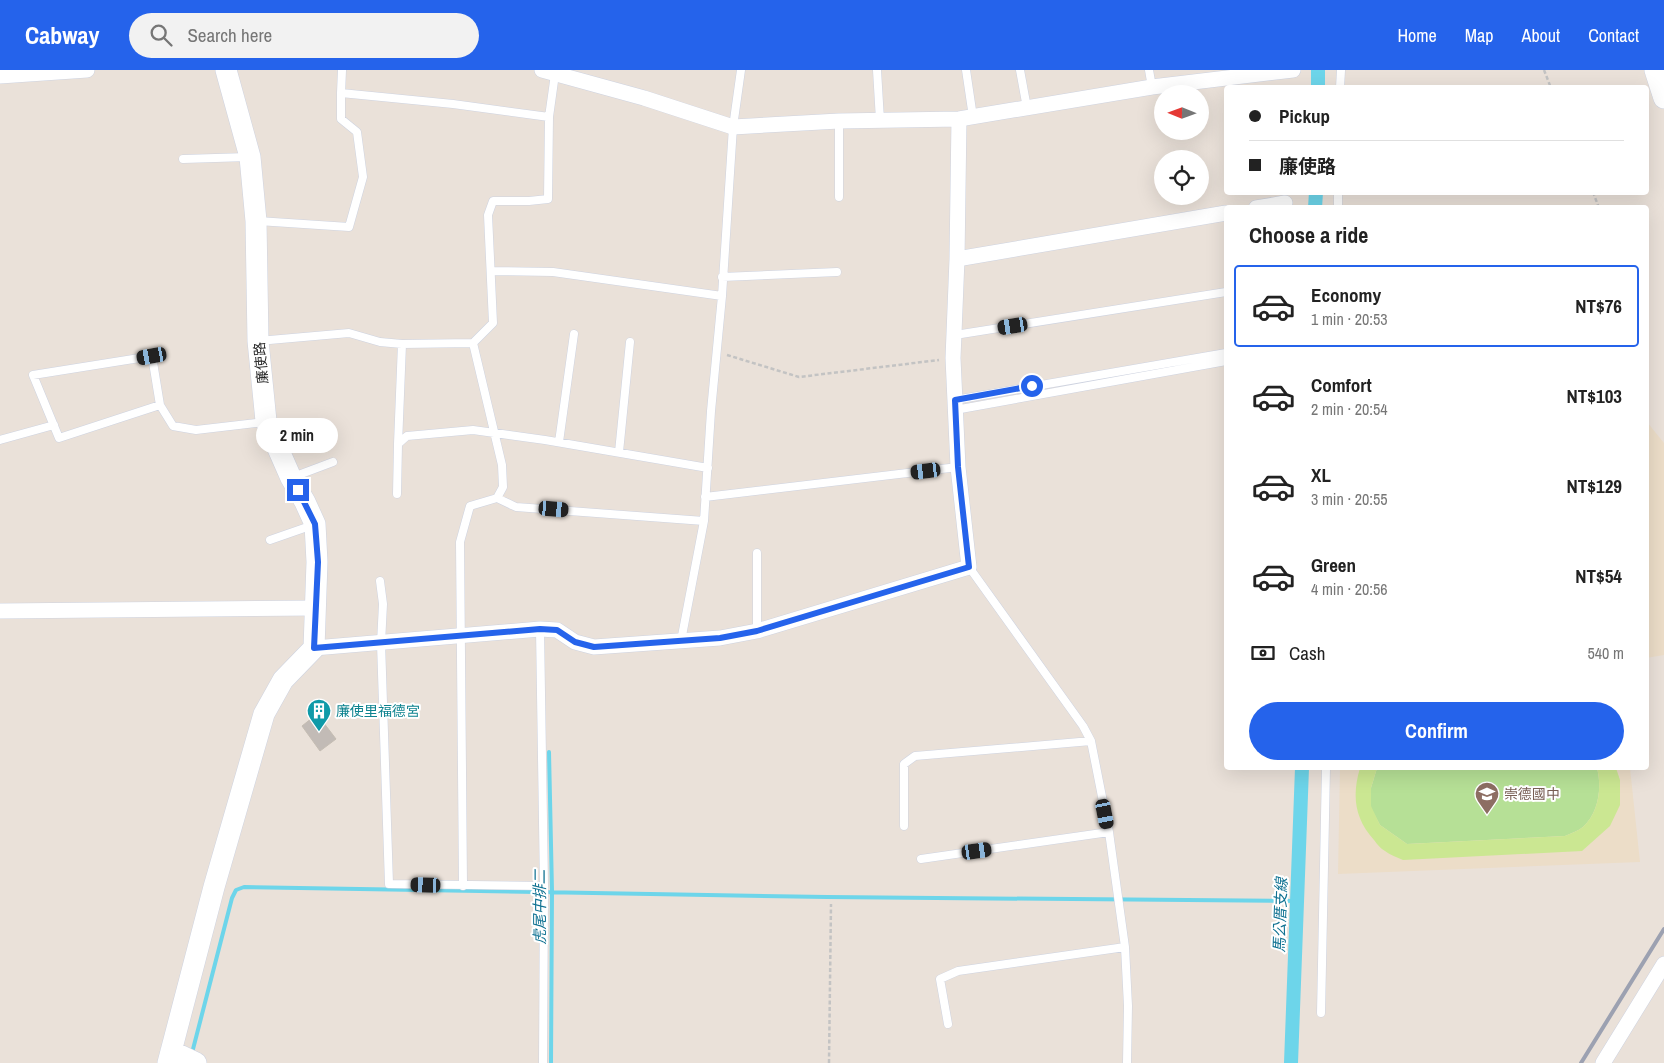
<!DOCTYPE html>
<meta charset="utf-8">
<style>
body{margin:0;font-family:"Archivo Narrow","Noto Sans TC",sans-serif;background:#f2f2f2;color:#222;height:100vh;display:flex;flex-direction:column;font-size:19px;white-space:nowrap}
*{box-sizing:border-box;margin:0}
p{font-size:16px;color:#767676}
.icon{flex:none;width:28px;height:28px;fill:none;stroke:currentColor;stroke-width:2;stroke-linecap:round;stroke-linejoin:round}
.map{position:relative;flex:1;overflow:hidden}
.side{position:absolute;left:1224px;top:135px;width:425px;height:565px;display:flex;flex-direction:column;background:#fff;border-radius:5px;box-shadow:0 5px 20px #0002}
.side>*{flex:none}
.top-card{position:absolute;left:1224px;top:15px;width:425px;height:110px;border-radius:5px;box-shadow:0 5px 20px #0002;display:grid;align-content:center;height:110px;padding:0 25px;background:#fff}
.needle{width:32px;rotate:271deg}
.tools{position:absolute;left:1154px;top:15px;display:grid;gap:10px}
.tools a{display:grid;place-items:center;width:55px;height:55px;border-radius:50%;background:#fff;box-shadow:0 5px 20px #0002;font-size:25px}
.end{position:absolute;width:22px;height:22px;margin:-11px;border:6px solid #2563eb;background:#fff;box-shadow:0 0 0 2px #fff}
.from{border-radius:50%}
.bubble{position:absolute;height:35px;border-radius:18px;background:#fff;box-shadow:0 5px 20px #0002;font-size:16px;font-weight:700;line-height:35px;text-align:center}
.car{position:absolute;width:15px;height:30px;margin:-15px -8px;border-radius:6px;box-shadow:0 0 4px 1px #0007;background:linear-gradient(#222 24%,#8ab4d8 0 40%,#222 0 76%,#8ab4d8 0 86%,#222 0)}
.top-card b{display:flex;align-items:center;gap:18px;height:48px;font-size:19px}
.top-card b+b{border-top:1px solid #e0e0e0}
.top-card i{width:12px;height:12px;background:#222}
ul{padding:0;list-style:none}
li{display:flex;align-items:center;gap:15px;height:82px;margin:0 10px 8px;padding:0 15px;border:2px solid transparent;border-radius:5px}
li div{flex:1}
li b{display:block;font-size:19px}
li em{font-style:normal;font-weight:700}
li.current{border-color:#2563eb}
li>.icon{width:45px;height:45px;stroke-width:1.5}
h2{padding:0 25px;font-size:22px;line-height:60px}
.pay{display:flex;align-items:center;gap:12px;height:55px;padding:0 25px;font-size:19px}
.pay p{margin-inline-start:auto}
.primary-button{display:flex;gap:10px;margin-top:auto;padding:10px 25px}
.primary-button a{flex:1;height:58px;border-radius:30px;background:#2563eb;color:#fff;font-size:20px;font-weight:700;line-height:58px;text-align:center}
header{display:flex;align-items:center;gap:30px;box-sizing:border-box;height:70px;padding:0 25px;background:#2563eb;color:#fff}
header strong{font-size:24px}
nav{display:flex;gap:28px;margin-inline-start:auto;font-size:18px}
.search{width:350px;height:45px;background:#f2f2f2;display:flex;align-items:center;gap:12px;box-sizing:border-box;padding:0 18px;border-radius:28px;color:#767676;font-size:19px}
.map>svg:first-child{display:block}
.education{fill:#ecddc8}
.green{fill:#b6e096}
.pitch{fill:#cbe792}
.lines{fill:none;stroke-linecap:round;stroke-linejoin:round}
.stream{stroke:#6dd5ea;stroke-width:4}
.canal{stroke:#6dd5ea;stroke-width:14}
.building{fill:#c2bbb6;stroke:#c5bdb3}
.lane-casing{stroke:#ced3e0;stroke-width:9}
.street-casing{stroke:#ced3e0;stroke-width:16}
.secondary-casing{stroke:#ced3e0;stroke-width:22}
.path{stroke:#c3c3c3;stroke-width:2.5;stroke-dasharray:4 2.5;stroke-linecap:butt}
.lane{stroke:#fff;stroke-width:8}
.street{stroke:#fff;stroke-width:15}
.secondary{stroke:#fff;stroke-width:21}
.rail{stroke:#9ca1b1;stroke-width:4}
.route{stroke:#2563eb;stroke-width:6}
.labels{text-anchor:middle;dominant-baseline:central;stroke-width:4;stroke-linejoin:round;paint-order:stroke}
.street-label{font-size:14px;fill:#272727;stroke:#fff}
.culture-label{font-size:14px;fill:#0d838f;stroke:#fff;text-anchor:start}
.education-label{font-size:14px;fill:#785e54;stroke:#fff;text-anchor:start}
.water-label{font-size:15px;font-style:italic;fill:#107292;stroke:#fff}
</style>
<header>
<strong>Cabway</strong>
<div class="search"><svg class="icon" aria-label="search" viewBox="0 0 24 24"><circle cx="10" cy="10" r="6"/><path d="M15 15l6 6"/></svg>Search here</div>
<nav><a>Home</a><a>Map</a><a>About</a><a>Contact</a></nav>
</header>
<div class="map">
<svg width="1664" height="993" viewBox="0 0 1664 993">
<rect width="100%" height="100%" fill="#eae1d9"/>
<path class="education" d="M1647 352 1664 373V585L1646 588Z
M1340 698H1630L1640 792 1338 804Z"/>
<path class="green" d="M1377 698H1597C1602 717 1599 742 1583 757 1578 761 1571 763 1565 766L1407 774 1380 755 1370 736 1371 718Z"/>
<path class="pitch" d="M1360 698H1377L1371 718V736L1380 755 1407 774 1565 766C1571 763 1578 761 1583 757 1599 742 1602 717 1597 698H1616L1620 710V735L1610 756 1582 781 1403 790C1397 787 1390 785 1385 781 1381 779 1377 774 1374 770 1354 748 1352 725 1360 698Z"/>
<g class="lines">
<path class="stream" d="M549 682 552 821 551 993
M192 983 232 828 236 820 244 817 827 827 1297 831"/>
<path class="canal" d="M1318 18V0
M1315 138 1316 122
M1291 993 1302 698"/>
</g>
<path class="building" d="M317 644 336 669 320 681 302 656Z"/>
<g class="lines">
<defs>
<path id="lane" d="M342 0 341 23 453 34 549 47
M877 0 880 50
M966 0 973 47
M1020 0 1027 38
M1149 0 1152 17
M1340 18 1341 0
M839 51V127
M183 89 248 87
M1338 138V122
M258 151 349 157 363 107 357 62 341 49V23
M491 201 553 202 722 226
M722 207 837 202
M955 265 1226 222
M258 271 349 263 380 272 402 274 473 273 493 253 488 145 493 131H529L548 129 549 47 555 4
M955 330 1226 283
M160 335 152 286 33 305 59 368 160 335 173 356 196 360 265 352
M955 340 1226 291
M0 370 54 355
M559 372 574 264
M398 374 402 274
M619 382 630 272
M293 407 333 392
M397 424 398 374 407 366 473 360 545 370 708 398
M705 427 958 397
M497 428 516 437 704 451
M270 470 313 455
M969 497 1083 656 1091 671 1109 762 1125 877 1128 936 1127 993
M380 511 383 534 381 573 389 814 544 816
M540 559 544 816 543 993
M757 561V483
M681 571 704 451 711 341 722 226 733 57 741 0
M904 756V694L915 686 1091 671
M921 789 1109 762
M463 816 460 472 470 436 497 428 503 417 502 395 473 273
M1321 943 1326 698
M948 954 940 909 958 901 1125 877"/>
<path id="street" d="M542 0 644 28 733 57 839 51 959 49 1152 17 1293 0
M0 6 87 0
M1256 138 1285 133
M957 189 1226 143
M0 541 317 538
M314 578 540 559 557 560 575 572 594 577 720 568 757 561 969 497 958 397 953 288 957 189 959 49
M1603 993 1664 894"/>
<path id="secondary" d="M1655 0 1664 28
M171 981 196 993
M168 993 214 817 264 644 283 610 314 578 317 492 315 454 305 432 291 408 266 351 258 271 256 151 250 87 226 0"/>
</defs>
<use href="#lane" class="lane-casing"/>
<use href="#street" class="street-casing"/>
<use href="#secondary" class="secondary-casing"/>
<path class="path" d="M1544 0 1551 18
M1593 122 1599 138
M727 285 799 307 939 290
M829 993 831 834"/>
<use href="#lane" class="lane"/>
<use href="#street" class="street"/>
<use href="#secondary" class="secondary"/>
<path class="rail" d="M1581 993 1664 859"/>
</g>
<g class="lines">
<path class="route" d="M298 420 315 454 318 492 314 578 540 559 557 560 575 572 594 577 720 568 757 561 969 497 958 397 955 330 1032 316"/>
</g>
<defs>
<symbol id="building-pin" viewBox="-11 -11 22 30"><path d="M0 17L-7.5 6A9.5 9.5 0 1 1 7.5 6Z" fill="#0f9aa8" stroke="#fff"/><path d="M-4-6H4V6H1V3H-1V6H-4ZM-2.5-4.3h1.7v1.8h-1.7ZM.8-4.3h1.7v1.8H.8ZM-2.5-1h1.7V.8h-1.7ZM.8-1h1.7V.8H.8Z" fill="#fff"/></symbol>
<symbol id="school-pin" viewBox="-11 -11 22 30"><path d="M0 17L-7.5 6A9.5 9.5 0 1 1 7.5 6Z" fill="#8d6e63" stroke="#fff"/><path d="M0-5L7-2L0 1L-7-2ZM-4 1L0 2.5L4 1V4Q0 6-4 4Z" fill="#fff"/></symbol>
</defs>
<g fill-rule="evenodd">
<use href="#building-pin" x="305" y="627" width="28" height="38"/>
<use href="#school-pin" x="1473" y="710" width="28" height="38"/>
</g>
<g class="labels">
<g class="street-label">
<text transform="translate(261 293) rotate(-95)">廉使路</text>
</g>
<g class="culture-label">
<text x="336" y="641">廉使里福德宮</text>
</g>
<g class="education-label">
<text x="1504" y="724">崇德國中</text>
</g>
<g class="water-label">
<text transform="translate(539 837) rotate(-90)">虎尾中排二</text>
<text transform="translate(1280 845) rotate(-88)">馬公厝支線</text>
</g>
</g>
</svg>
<div class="tools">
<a><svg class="needle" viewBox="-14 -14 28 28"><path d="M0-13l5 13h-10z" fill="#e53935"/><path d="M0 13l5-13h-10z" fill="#767676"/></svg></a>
<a><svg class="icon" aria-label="locate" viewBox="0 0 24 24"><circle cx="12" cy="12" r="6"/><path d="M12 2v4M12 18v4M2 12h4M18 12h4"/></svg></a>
</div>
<i class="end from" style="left:1032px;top:316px"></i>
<i class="end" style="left:298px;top:420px"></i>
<div class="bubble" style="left:256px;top:348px;width:82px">2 min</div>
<i class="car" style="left:1013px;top:256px;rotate:261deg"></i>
<i class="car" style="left:152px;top:286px;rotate:260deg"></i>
<i class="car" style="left:926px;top:401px;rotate:263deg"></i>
<i class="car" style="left:554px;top:439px;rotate:95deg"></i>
<i class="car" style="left:1105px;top:744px;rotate:169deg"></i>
<i class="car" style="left:977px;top:781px;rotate:82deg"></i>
<i class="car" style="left:426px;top:815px;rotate:272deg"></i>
<div class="top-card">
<b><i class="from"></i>Pickup</b>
<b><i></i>廉使路</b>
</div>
<section class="side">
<h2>Choose a ride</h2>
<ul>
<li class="current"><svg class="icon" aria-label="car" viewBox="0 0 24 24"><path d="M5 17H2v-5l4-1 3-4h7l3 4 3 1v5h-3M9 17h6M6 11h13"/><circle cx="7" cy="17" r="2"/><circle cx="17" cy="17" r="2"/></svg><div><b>Economy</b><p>1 min · 20:53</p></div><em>NT$76</em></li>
<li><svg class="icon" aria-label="car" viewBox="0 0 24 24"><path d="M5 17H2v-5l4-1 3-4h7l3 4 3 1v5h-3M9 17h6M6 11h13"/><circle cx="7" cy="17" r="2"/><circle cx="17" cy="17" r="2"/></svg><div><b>Comfort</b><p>2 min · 20:54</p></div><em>NT$103</em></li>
<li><svg class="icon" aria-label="car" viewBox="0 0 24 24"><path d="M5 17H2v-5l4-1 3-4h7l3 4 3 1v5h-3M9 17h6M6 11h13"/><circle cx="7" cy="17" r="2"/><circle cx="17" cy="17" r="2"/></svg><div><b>XL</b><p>3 min · 20:55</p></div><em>NT$129</em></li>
<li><svg class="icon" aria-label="car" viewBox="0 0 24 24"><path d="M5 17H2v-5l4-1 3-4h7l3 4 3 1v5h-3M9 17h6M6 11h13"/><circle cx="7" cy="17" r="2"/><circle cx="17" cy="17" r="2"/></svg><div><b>Green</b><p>4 min · 20:56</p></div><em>NT$54</em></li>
</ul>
<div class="pay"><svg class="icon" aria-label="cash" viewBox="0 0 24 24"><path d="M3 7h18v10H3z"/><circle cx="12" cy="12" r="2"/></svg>Cash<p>540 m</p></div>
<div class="primary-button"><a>Confirm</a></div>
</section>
</div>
